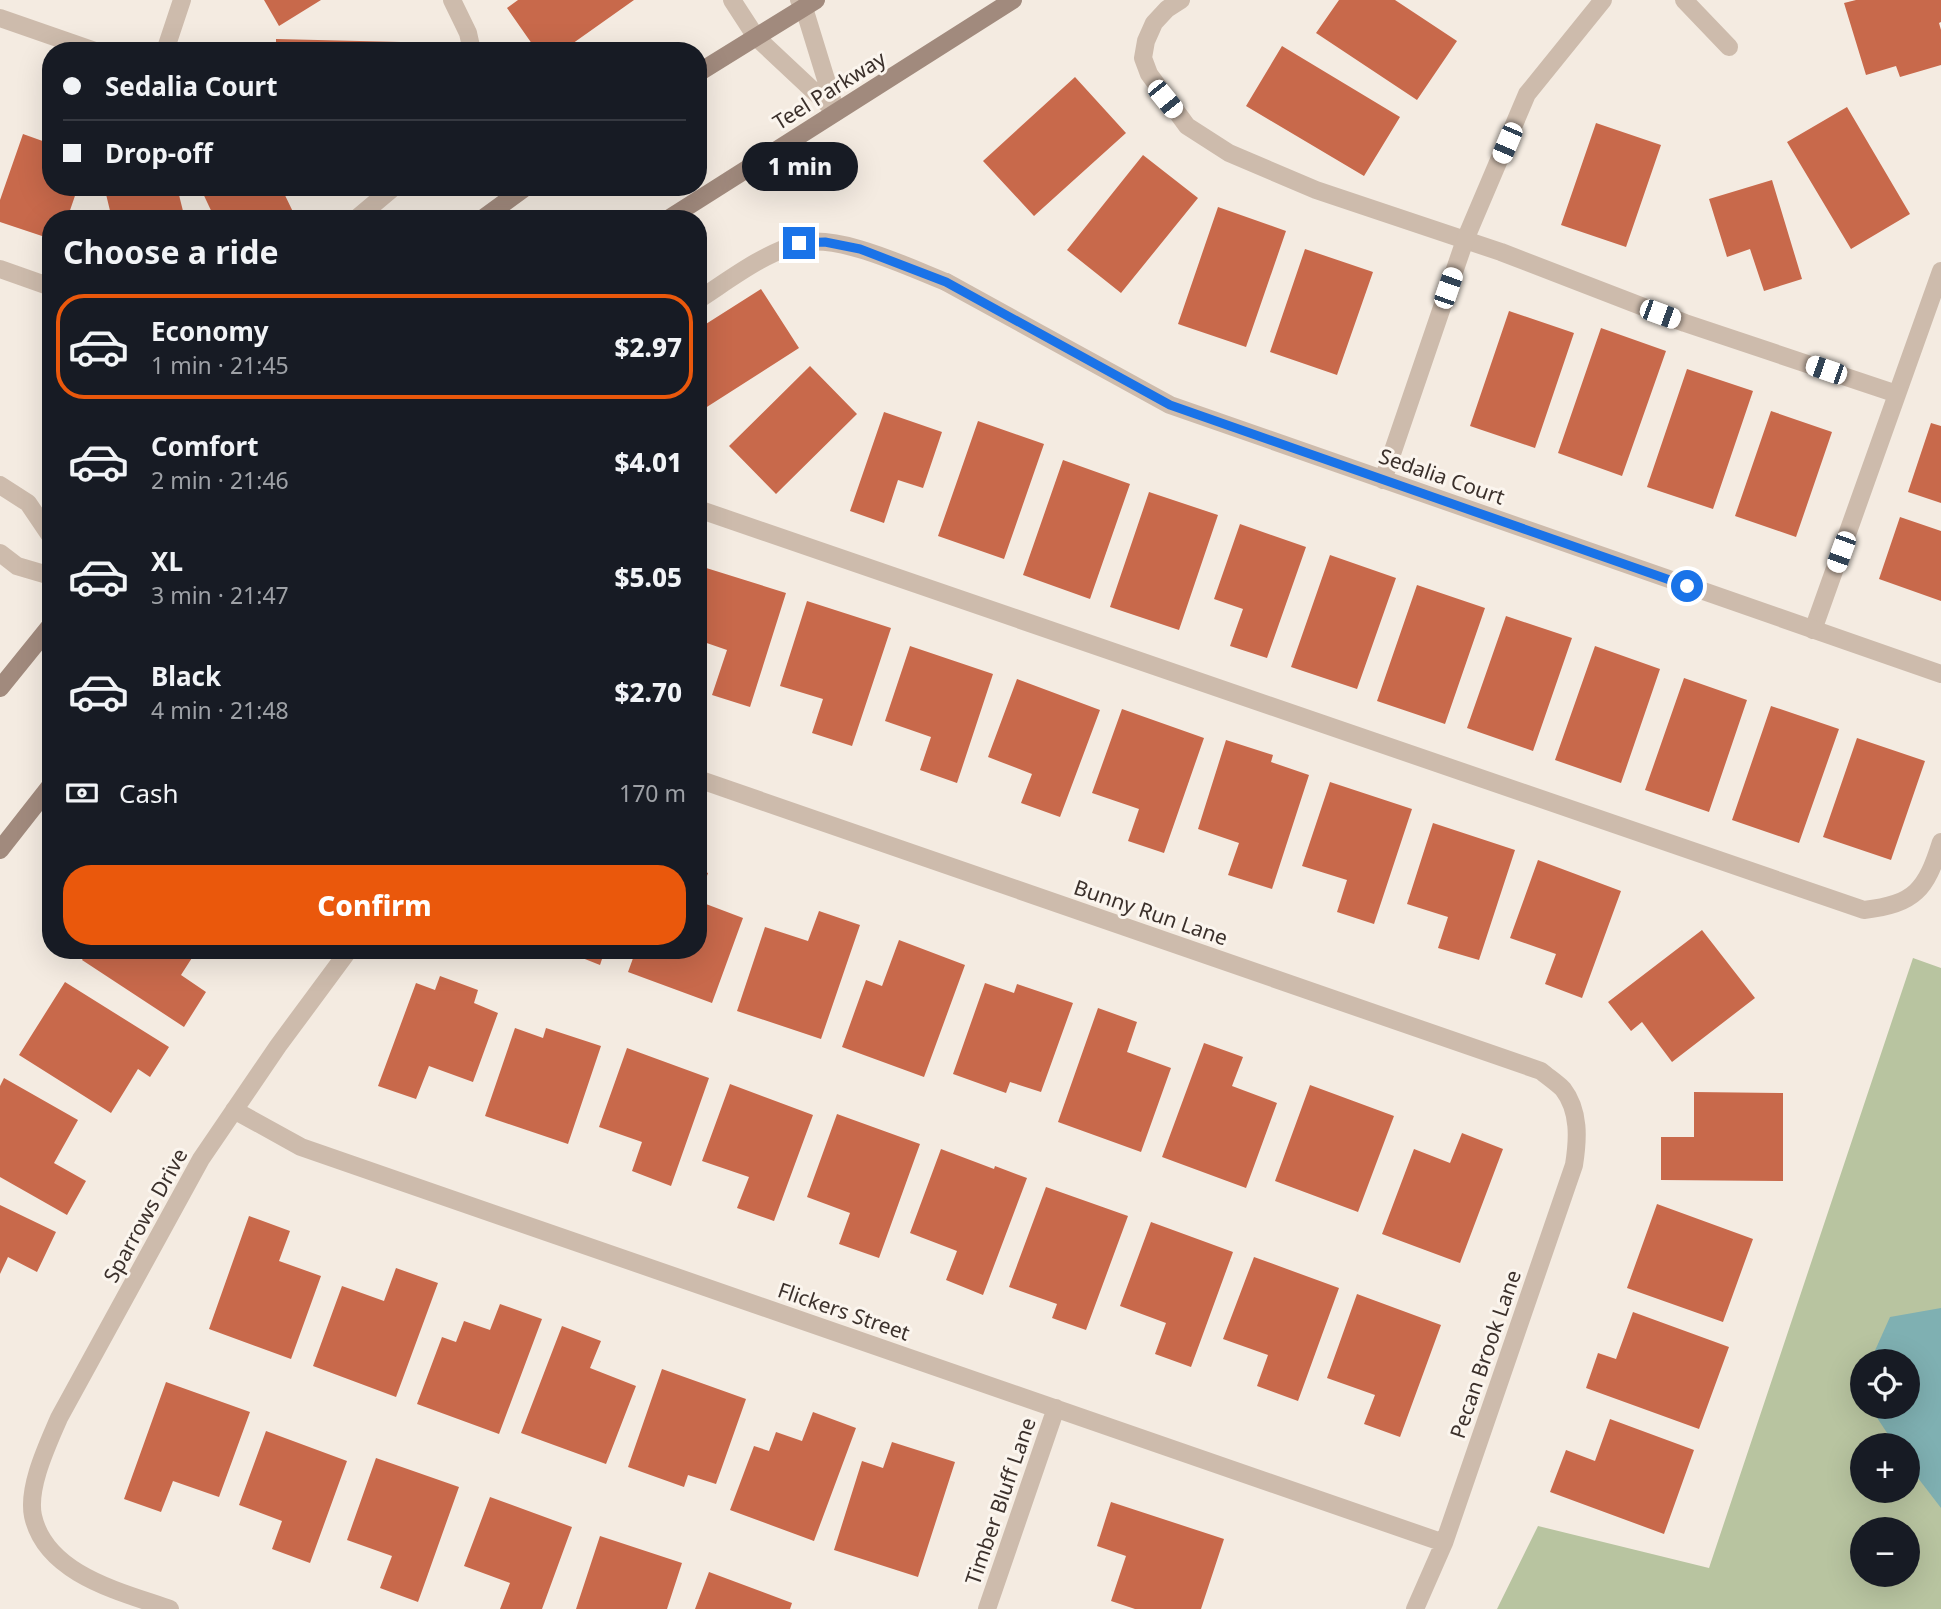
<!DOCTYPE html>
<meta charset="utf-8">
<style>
body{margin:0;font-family:"Noto Sans",sans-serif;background:#242831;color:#f1f3f6;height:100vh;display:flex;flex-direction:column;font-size:26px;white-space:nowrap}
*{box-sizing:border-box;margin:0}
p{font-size:23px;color:#9ea1a6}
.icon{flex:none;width:38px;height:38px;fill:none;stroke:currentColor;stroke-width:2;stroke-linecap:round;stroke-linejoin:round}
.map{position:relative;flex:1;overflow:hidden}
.drawer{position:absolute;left:42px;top:210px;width:665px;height:749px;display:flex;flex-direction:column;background:#171b24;border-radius:28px;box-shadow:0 7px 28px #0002}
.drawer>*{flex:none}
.banner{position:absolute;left:42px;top:42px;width:665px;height:154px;border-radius:28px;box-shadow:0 7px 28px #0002;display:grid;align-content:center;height:154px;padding:0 21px;background:#171b24}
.tools{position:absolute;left:1850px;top:1349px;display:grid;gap:14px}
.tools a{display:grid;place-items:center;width:70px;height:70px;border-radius:50%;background:#171b24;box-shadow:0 7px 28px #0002;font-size:35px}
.end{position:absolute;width:32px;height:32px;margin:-16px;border:9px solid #1a73e8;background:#fff;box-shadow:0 0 0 4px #fff}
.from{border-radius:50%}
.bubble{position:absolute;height:49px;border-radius:24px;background:#171b24;box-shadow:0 7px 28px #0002;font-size:23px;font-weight:800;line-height:49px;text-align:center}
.car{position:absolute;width:21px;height:42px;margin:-21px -10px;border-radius:9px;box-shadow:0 0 5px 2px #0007;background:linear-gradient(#fff 24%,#345 0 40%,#fff 0 76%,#345 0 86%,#fff 0)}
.banner b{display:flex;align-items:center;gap:24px;height:66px;font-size:26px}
.banner b+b{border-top:2px solid #363941}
.banner i{width:18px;height:18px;background:#f1f3f6}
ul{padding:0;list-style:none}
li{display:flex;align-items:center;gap:21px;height:105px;margin:0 14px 10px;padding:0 7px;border:4px solid transparent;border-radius:28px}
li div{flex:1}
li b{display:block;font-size:26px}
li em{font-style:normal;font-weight:800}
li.selected{border-color:#ea580c}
li>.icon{width:63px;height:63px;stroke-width:1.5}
h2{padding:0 21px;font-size:32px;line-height:84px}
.pay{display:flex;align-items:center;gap:18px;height:77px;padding:0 21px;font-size:26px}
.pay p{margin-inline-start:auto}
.primary-button{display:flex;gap:14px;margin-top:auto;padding:14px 21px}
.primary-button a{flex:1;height:80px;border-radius:28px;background:#ea580c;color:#fff;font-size:28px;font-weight:800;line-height:80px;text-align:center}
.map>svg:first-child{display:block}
.green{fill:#b8c4a0;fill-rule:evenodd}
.water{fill:#7fb0b2}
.building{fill:#c8694b}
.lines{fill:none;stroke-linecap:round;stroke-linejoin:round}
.lane{stroke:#cdbbac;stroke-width:18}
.street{stroke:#cdbbac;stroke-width:18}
.secondary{stroke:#a18a7d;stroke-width:18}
.route{stroke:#1a73e8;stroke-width:9}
.labels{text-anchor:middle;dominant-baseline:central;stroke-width:6;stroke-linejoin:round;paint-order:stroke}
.street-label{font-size:21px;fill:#3b302b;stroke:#fbf5ee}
</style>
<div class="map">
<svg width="1941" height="1609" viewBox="0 0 1941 1609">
<rect width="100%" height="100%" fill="#f4ebe1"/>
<path class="green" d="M1913 958 1941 968V1609H1497L1538 1526 1709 1568ZM1862 1362H1908V1407H1862ZM1862 1446H1908V1491H1862ZM1862 1530H1908V1575H1862Z"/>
<path class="water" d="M1941 1308V1508L1908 1465V1446L1895 1445 1870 1407H1908V1362L1873 1361V1355L1890 1317Z"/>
<path class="building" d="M264 0H321L279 26Z
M518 0H634L562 51H537L507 8Z
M1339 0H1395L1457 41 1417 100 1316 33Z
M1856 0H1941V22L1939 23 1941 30V65L1900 77 1896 66 1866 75 1844 3Z
M276 39 401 42V51H276Z
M1282 46 1400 117 1364 176 1246 106Z
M1075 77 1126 133 1034 216 983 161Z
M1847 107 1910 214 1851 249 1787 142Z
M1596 123 1661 145 1626 247 1561 225Z
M23 134 51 144V187H78L67 219H51V239L0 222V200Z
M1143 155 1198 198 1121 293 1067 250Z
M1772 180 1802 279 1764 291 1750 249 1727 257 1709 199Z
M116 187H177L185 219H112L105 190Z
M200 187H281L295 216 290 219H215Z
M1218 207 1286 231 1246 347 1178 324Z
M1305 249 1373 272 1337 375 1270 352Z
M761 289 799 348 699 412 698 329Z
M1509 311 1574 333 1535 448 1470 426Z
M1601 328 1666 351 1622 476 1558 453Z
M810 366 857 414 776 494 729 446Z
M1687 369 1753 391 1713 509 1647 487Z
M1771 411 1832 432 1796 537 1735 516Z
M884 412 942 432 923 488 898 480 884 523 850 511Z
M978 421 1044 444 1004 559 938 536Z
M1931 423 1941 426V503L1908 492Z
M1063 460 1130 484 1090 599 1023 575Z
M1149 492 1218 515 1179 630 1110 607Z
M1900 517 1941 531V601L1879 579Z
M1240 524 1306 547 1267 658 1230 646 1243 609 1214 599Z
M1330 555 1396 578 1357 689 1291 667Z
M703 567 786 593 750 707 712 695 727 650 698 640V582Z
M1417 585 1485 608 1445 724 1377 701Z
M807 601 891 628 852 746 812 733 823 699 780 686Z
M1506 616 1572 638 1533 751 1467 728Z
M910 646 993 674 957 783 920 770 931 737 885 721Z
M1595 646 1660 669 1621 783 1555 760Z
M1684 678 1747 700 1709 812 1645 790Z
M1017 679 1100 710 1060 817 1021 803 1032 774 988 757Z
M1771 706 1839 729 1799 843 1732 820Z
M1122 709 1204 738 1164 853 1128 841 1139 809 1092 793Z
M1857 738 1925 761 1891 860 1823 837Z
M1226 740 1273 755 1271 762 1309 775 1272 889 1228 875 1239 843 1198 829Z
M1330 782 1412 809 1374 924 1337 912 1347 880 1302 866Z
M1433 823 1515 850 1479 960 1438 948 1448 917 1407 904Z
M1538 860 1621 891 1582 998 1545 984 1556 954 1510 938Z
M698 869 708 873 699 899H698Z
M698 901 743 918 712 1003 628 972 636 950H698Z
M819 911 860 925 821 1039 737 1011 765 927 808 941Z
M1702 930 1755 998 1672 1062 1642 1022 1631 1031 1608 1002Z
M899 940 965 965 924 1077 842 1047 866 980 882 986Z
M88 950H197L181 975 206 992 184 1027 82 960Z
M562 950H605L600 965Z
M440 976 478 990 474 1003 498 1013 473 1082 429 1066 416 1099 378 1086 416 983 435 990Z
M65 982 169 1047 150 1077 138 1069 111 1113 19 1055Z
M985 983 1014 993 1017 984 1073 1003 1041 1092 1010 1082 1006 1093 953 1074Z
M1098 1008 1137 1022 1127 1052 1171 1068 1141 1152 1058 1122Z
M515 1028 543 1038 546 1028 601 1046 568 1144 485 1116Z
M1204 1043 1243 1057 1232 1086 1277 1103 1246 1188 1162 1157Z
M627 1048 709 1078 671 1186 632 1171 642 1142 599 1127Z
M4 1078 78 1120 54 1163 86 1181 67 1215 0 1177V1086Z
M730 1084 813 1115 774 1221 737 1208 749 1177 702 1161Z
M1310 1085 1394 1116 1358 1212 1275 1181Z
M1694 1092 1783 1093V1181L1661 1180V1137H1694Z
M837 1114 920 1144 879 1258 839 1244 850 1213 807 1197Z
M1462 1133 1503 1149 1460 1263 1382 1234 1414 1149 1450 1163Z
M941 1149 994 1169 995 1166 1027 1178 983 1295 946 1280 957 1251 910 1233Z
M1046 1187 1128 1216 1086 1330 1052 1318 1057 1304 1009 1287Z
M1657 1204 1753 1239 1723 1322 1627 1288Z
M0 1205 56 1232 37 1272 8 1257 0 1274Z
M249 1216 290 1231 279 1261 321 1276 291 1359 209 1329Z
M1151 1222 1233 1252 1191 1367 1155 1354 1166 1323 1120 1306Z
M1254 1257 1339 1288 1298 1401 1257 1386 1268 1355 1223 1339Z
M396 1268 438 1283 396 1397 313 1366 342 1286 384 1301Z
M1357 1294 1441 1325 1400 1437 1364 1424 1375 1395 1327 1378Z
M500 1304 542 1319 499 1434 417 1404 442 1337 456 1342 464 1321 490 1330Z
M1633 1312 1729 1347 1699 1429 1586 1388 1598 1353 1616 1359Z
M562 1326 601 1341 590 1368 636 1386 606 1464 521 1433Z
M662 1369 746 1399 716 1484 688 1475 684 1487 628 1467Z
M166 1382 250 1412 219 1497 173 1481 161 1512 124 1499Z
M813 1412 856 1428 814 1541 730 1510 754 1446 769 1451 776 1432 802 1441Z
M1610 1419 1694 1450 1664 1534 1550 1492 1566 1450 1595 1461Z
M266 1431 347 1461 310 1563 272 1549 282 1521 239 1505Z
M892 1442 955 1462 918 1577 834 1550 862 1461 883 1468Z
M376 1458 459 1487 418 1602 380 1588 392 1556 347 1540Z
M490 1497 572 1527 542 1609H500L510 1583 464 1566Z
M1111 1502 1224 1539 1201 1609H1135L1111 1601 1126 1556 1097 1546Z
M600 1536 682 1563 667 1609H576Z
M709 1572 792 1603 790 1609H695Z"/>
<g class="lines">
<path class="lane" d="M452 0 468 33 472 51
M1181 0 1167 9 1154 23 1146 41 1143 58 1149 74 1187 126 1229 153 1316 190 1501 252 1685 323 1897 394
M165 51 182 0
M356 219 394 187
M0 269 51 287
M698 300C729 280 761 255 797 244 836 232 908 267 946 282
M698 509 1864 910C1915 904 1926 890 1941 842
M1813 630 1941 271"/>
<path class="street" d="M732 0 756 37 836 112
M799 0 804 8 836 112
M1684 0 1729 47
M0 18 95 51
M946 282 1170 405 1941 674
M1383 480 1465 240 1527 94 1603 0
M0 485 28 503 51 537
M0 553 17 566 51 576
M698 779 1541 1071C1548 1077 1557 1083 1563 1089 1580 1111 1578 1140 1574 1165L1444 1543 1415 1609
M234 1110 301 1147 1444 1543
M170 1609C122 1592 46 1575 33 1516 27 1487 48 1444 59 1418L201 1159 278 1046 349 950
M987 1609 1056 1408"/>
<path class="secondary" d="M698 73 816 0
M482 219 526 187
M668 219 1013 0
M0 688 51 625
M0 850 51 785"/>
</g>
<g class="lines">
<path class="route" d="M799 243 825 242 860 249 946 282 1170 405 1687 586"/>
</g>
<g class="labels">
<g class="street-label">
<text transform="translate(829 90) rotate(-32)">Teel Parkway</text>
<text transform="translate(1442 476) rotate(19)">Sedalia Court</text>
<text transform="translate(1151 912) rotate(19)">Bunny Run Lane</text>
<text transform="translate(145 1215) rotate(-61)">Sparrows Drive</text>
<text transform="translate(844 1311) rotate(19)">Flickers Street</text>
<text transform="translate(1485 1354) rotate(-71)">Pecan Brook Lane</text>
<text transform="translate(1000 1501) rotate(-71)">Timber Bluff Lane</text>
</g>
</g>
</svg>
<div class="tools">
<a><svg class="icon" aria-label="locate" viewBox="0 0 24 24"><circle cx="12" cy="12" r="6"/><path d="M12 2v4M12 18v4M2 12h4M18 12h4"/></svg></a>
<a>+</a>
<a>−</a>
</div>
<i class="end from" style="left:1687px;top:586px"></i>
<i class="end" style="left:799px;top:243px"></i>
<div class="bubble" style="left:742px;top:142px;width:116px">1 min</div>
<i class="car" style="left:1165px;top:99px;rotate:141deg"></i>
<i class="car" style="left:1507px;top:143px;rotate:203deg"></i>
<i class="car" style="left:1448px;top:288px;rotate:19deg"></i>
<i class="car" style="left:1660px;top:314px;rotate:110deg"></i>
<i class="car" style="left:1826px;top:370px;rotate:289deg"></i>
<i class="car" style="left:1841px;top:552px;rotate:200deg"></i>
<div class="banner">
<b><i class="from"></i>Sedalia Court</b>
<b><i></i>Drop-off</b>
</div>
<section class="drawer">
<h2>Choose a ride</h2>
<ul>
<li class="selected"><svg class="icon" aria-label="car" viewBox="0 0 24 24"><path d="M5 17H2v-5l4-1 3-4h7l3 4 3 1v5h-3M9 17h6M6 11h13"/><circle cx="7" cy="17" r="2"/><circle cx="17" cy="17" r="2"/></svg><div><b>Economy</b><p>1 min · 21:45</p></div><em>$2.97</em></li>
<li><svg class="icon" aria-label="car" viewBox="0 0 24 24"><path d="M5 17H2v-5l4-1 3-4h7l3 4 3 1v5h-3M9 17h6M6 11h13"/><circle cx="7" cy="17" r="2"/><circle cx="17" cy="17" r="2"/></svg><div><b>Comfort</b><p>2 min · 21:46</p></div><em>$4.01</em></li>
<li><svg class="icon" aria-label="car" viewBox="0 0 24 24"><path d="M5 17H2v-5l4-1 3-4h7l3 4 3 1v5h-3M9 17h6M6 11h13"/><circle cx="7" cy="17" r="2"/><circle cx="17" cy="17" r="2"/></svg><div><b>XL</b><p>3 min · 21:47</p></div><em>$5.05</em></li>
<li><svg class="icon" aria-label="car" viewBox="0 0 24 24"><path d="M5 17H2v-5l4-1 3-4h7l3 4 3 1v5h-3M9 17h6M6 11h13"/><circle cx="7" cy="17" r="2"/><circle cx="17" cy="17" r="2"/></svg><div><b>Black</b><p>4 min · 21:48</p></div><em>$2.70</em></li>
</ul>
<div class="pay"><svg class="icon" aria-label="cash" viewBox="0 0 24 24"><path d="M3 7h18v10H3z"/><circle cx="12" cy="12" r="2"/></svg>Cash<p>170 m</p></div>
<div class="primary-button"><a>Confirm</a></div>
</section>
</div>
